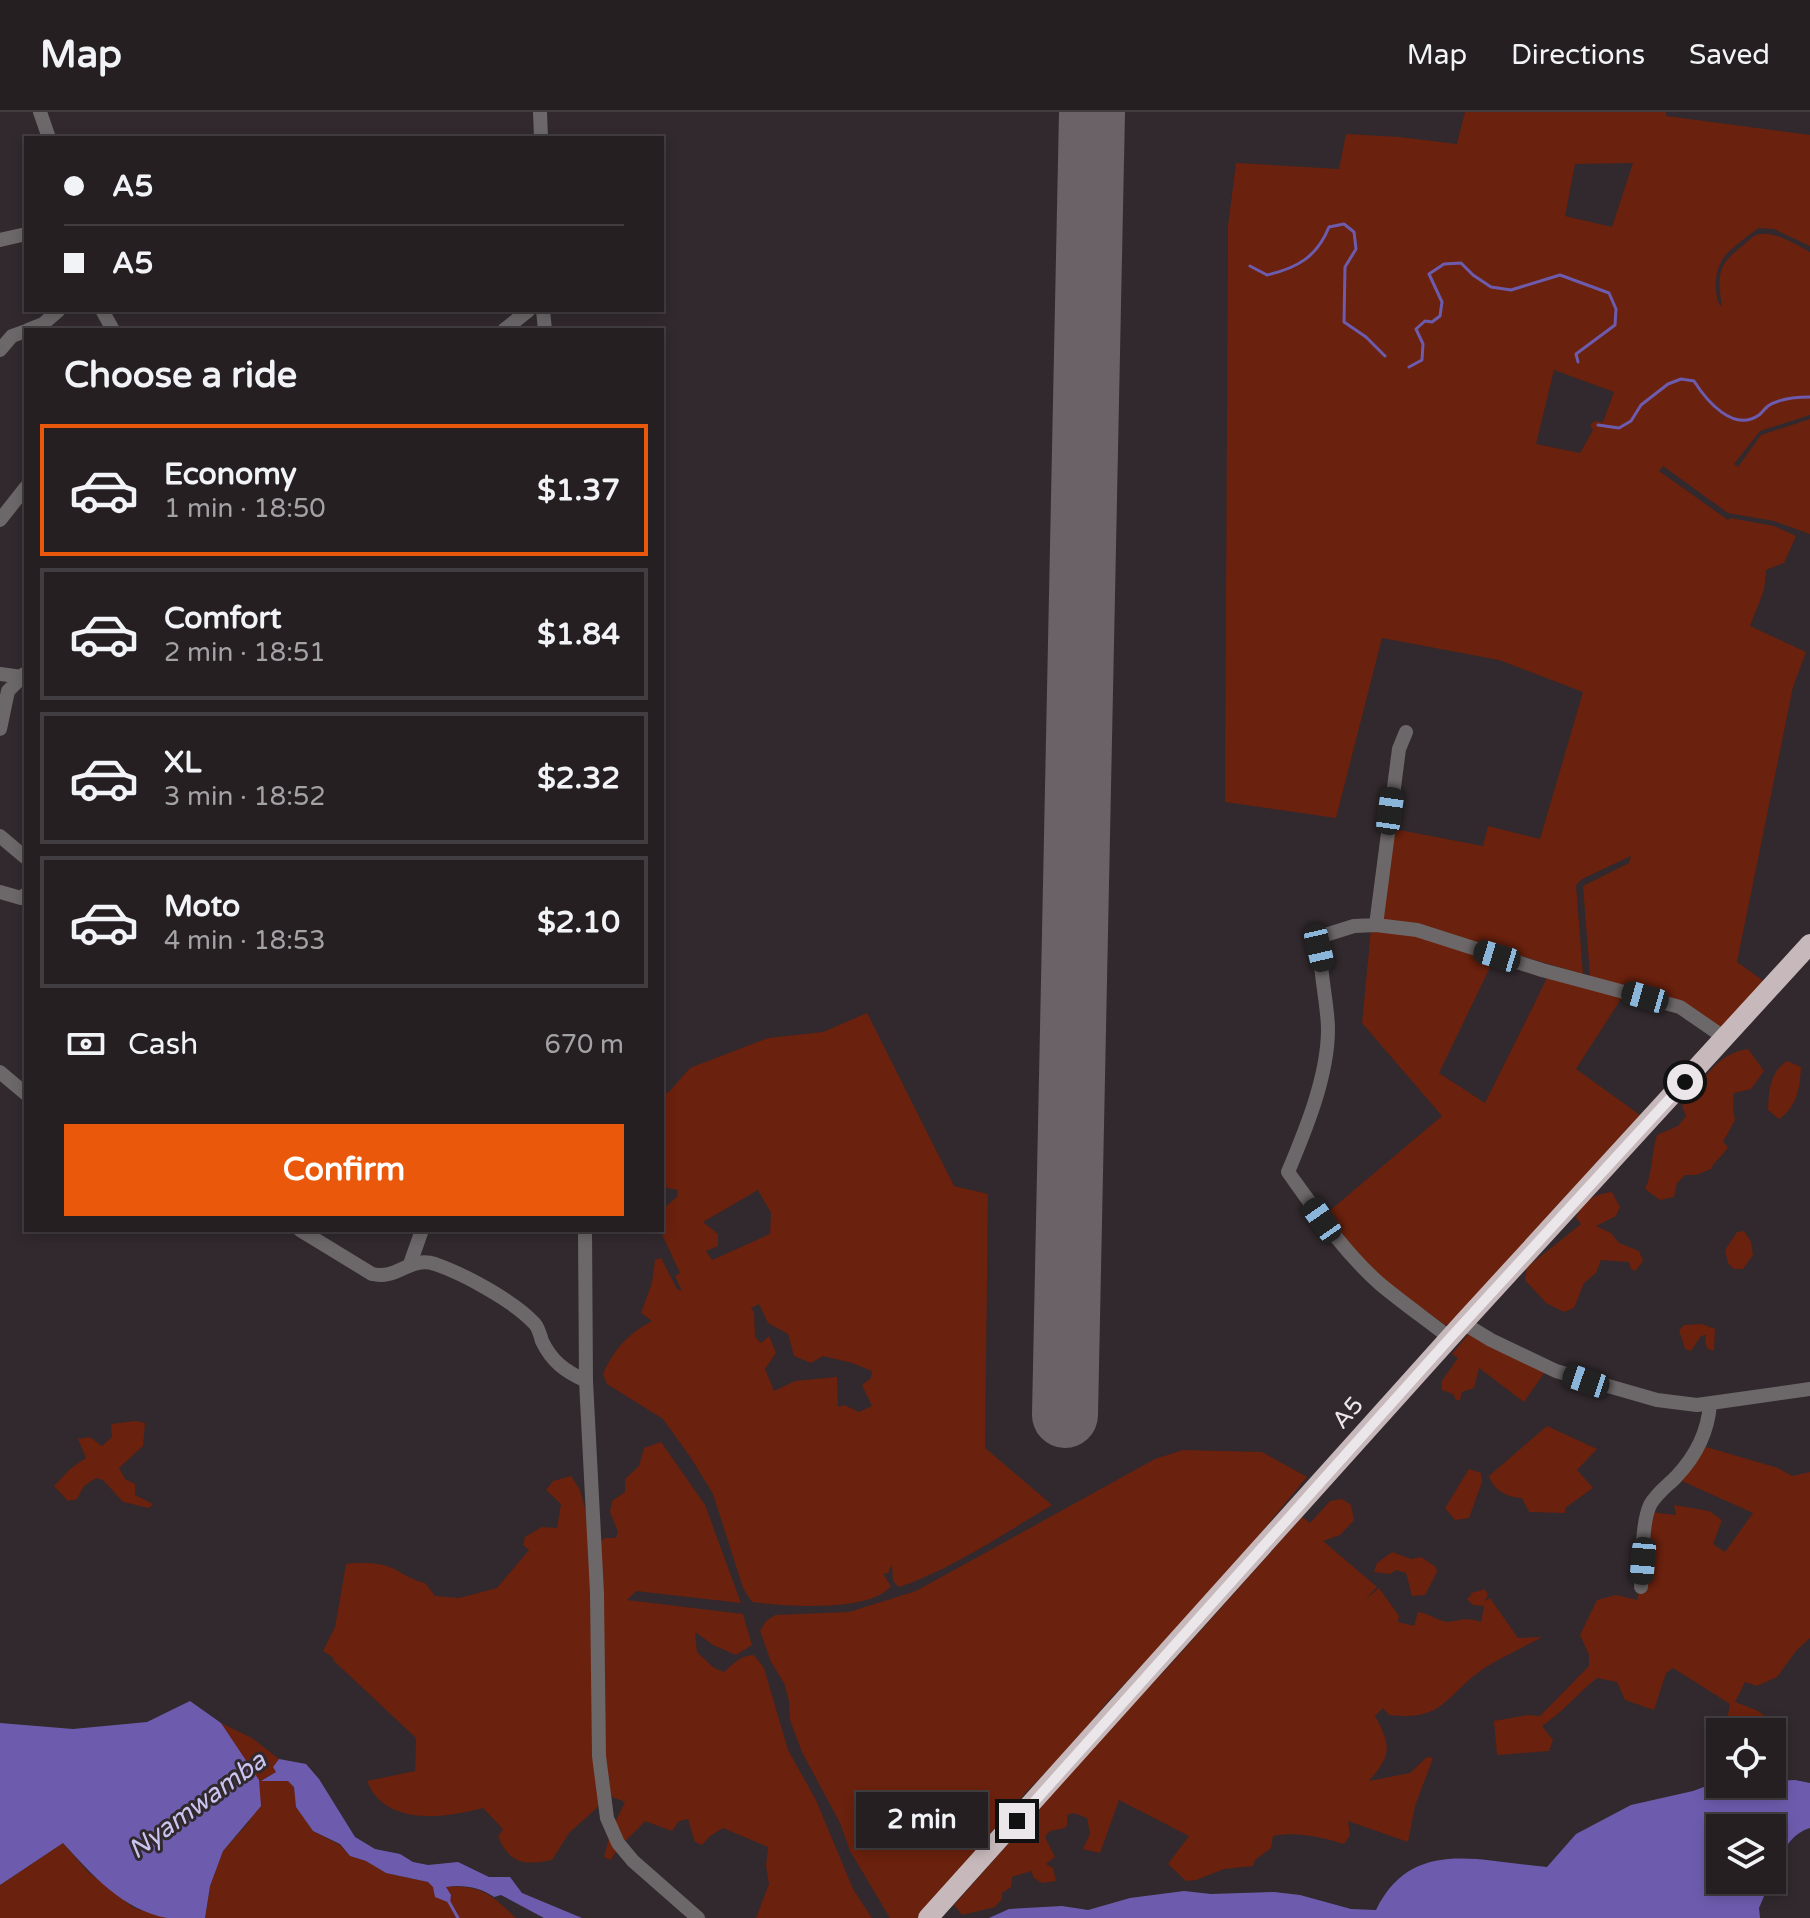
<!DOCTYPE html>
<meta charset="utf-8">
<style>
body{margin:0;font-family:"Varela Round",sans-serif;background:#2d272a;color:#f1f3f6;height:100vh;display:flex;flex-direction:column;font-size:30px;white-space:nowrap}
*{box-sizing:border-box;margin:0}
p{font-size:26px;color:#a3a2a5}
.icon{flex:none;width:44px;height:44px;fill:none;stroke:currentColor;stroke-width:2;stroke-linecap:round;stroke-linejoin:round}
.map{position:relative;flex:1;overflow:hidden}
.sheet{position:absolute;left:24px;top:216px;width:640px;height:904px;display:flex;flex-direction:column;background:#251f22;border-radius:0px;box-shadow:0 4px 12px #0003,0 0 0 2px #423d40}
.sheet>*{flex:none}
.banner{position:absolute;left:24px;top:24px;width:640px;height:176px;border-radius:0px;box-shadow:0 4px 12px #0003,0 0 0 2px #423d40;display:grid;align-content:center;height:176px;padding:0 40px;background:#251f22}
.controls{position:absolute;left:1706px;top:1606px;display:grid;gap:16px}
.controls a{display:grid;place-items:center;width:80px;height:80px;border-radius:0px;background:#251f22;box-shadow:0 4px 12px #0003,0 0 0 2px #423d40;font-size:40px}
.end{position:absolute;width:36px;height:36px;margin:-18px;border:10px solid #ebe6e9;background:#111;box-shadow:0 0 0 4px #111}
.from{border-radius:50%}
.bubble{position:absolute;height:56px;border-radius:0px;background:#251f22;box-shadow:0 4px 12px #0003,0 0 0 2px #423d40;font-size:26px;font-weight:800;line-height:56px;text-align:center}
.car{position:absolute;width:24px;height:48px;margin:-24px -12px;border-radius:10px;box-shadow:0 0 6px 2px #0007;background:linear-gradient(#222 24%,#8ab4d8 0 40%,#222 0 76%,#8ab4d8 0 86%,#222 0)}
.banner b{display:flex;align-items:center;gap:28px;height:76px;font-size:30px}
.banner b+b{border-top:2px solid #423d40}
.banner i{width:20px;height:20px;background:#f1f3f6}
ul{padding:0;list-style:none}
li{display:flex;align-items:center;gap:24px;height:132px;margin:0 16px 12px;padding:0 24px;border:4px solid #423d40;border-radius:0px}
li div{flex:1}
li b{display:block;font-size:30px}
li em{font-style:normal;font-weight:800}
li.selected{border-color:#ea580c}
li>.icon{width:72px;height:72px;stroke-width:1.5}
h2{padding:0 40px;font-size:36px;line-height:96px}
.pay{display:flex;align-items:center;gap:20px;height:88px;padding:0 40px;font-size:30px}
.pay p{margin-inline-start:auto}
.cta{display:flex;gap:16px;margin-top:auto;padding:16px 40px}
.cta a{flex:1;height:92px;border-radius:0px;background:#ea580c;color:#fff;font-size:32px;font-weight:800;line-height:92px;text-align:center}
header{display:flex;align-items:center;gap:48px;box-sizing:border-box;height:112px;padding:0 40px;background:#251f22;border-bottom:2px solid #423d40}
header strong{font-size:38px}
nav{display:flex;gap:44px;margin-inline-start:auto;font-size:28px}
.map>svg:first-child{display:block}
.green{fill:#6a210d;fill-rule:evenodd}
.water{fill:#6d5cae}
.lines{fill:none;stroke-linecap:round;stroke-linejoin:round}
.stream{stroke:#6d5cae;stroke-width:3}
.runway{stroke:#6a6266;stroke-width:66}
.minor{stroke:#6c6768;stroke-width:14}
.highway{stroke:#c7b9bb;stroke-width:20}
.route{stroke:#ebe6e9;stroke-width:10}
.labels{text-anchor:middle;dominant-baseline:central;stroke-width:6;stroke-linejoin:round;paint-order:stroke}
.street-label{font-size:24px;fill:#ebe6e9;stroke:#31292d}
.water-label{font-size:26px;font-style:italic;fill:#cac4f0;stroke:#31292d}
</style>
<header>
<strong>Map</strong>
<nav><a>Map</a><a>Directions</a><a>Saved</a></nav>
</header>
<div class="map">
<svg width="1810" height="1806" viewBox="0 0 1810 1806">
<rect width="100%" height="100%" fill="#31292d"/>
<path class="green" d="M1465 0H1666V4L1810 23V134L1774 117 1758 116C1733 137 1714 143 1716 178 1717 186 1717 190 1722 195 1715 152 1722 151 1754 124 1771 116 1794 132 1810 140V303L1760 319 1734 352 1738 355 1761 323 1810 307V422L1774 409 1728 401 1663 354 1659 359 1728 408 1730 406 1774 414 1796 424 1784 451 1766 458 1764 478 1750 514 1806 540 1793 575 1737 850 1765 870 1722 920 1590 864 1583 774 1629 751 1631 744 1582 767 1576 773 1583 862 1432 818 1377 808 1389 716 1483 734 1488 714 1540 727 1583 580 1499 548 1382 526 1336 706 1225 690 1228 114 1236 51 1339 57 1346 22 1399 25 1457 32ZM1633 51 1612 115 1565 104 1575 52ZM1554 258 1614 280 1603 310 1595 309 1590 313 1593 318 1580 341 1536 332Z
M1371 818 1407 820 1495 845 1439 961 1485 991 1552 856 1626 879 1576 957 1644 1006 1455 1212 1445 1213 1379 1165 1352 1136 1327 1101 1442 1004 1362 911Z
M867 901 954 1074 988 1082 985 1336 1052 1393C1005 1421 950 1458 899 1475L893 1469 892 1452 888 1461 883 1462 891 1474C870 1501 783 1494 752 1490L743 1476 713 1382 691 1346 663 1307 607 1272 603 1262C614 1237 628 1222 652 1209L641 1201 652 1171 655 1148 661 1146 677 1177 682 1179 675 1164 680 1161 660 1118H662V1093L666 1094 677 1085 678 1078 662 1075V982L669 980 690 956 768 926 823 920ZM758 1078 771 1101 770 1122 712 1148 706 1139 718 1134V1122L703 1110ZM759 1192 768 1211 788 1222 794 1244 811 1251 823 1244 852 1251 872 1259 871 1266 862 1273 872 1294 859 1300 844 1293 838 1295 837 1265 795 1269 774 1279 765 1257 776 1241 769 1224 761 1231 755 1225 754 1200 751 1196Z
M1748 937 1764 959 1751 977 1734 981 1733 996 1735 1008 1723 1030 1728 1035C1723 1044 1715 1048 1711 1057L1696 1063H1685L1677 1071 1674 1085 1660 1088 1645 1077C1653 1060 1651 1042 1657 1023L1678 1014 1686 1004 1682 994C1703 972 1713 942 1748 937Z
M1787 949 1801 955C1800 976 1797 995 1779 1007L1768 998C1769 979 1769 961 1787 949Z
M1612 1080 1620 1095 1616 1104 1596 1114 1611 1121 1619 1131 1639 1139 1643 1149 1635 1159 1631 1157 1629 1150 1601 1148 1596 1161 1584 1171 1574 1196 1564 1200 1546 1191 1525 1168 1527 1155 1581 1112 1576 1106C1583 1089 1594 1082 1612 1080Z
M1744 1119 1751 1130 1753 1143 1743 1157H1734L1728 1151 1725 1138 1737 1120Z
M1702 1212 1715 1217 1714 1239 1708 1237 1705 1231 1706 1223 1701 1224 1691 1239 1685 1237 1679 1218 1684 1213Z
M1471 1219 1547 1257 1524 1290 1479 1256 1474 1276 1462 1280 1460 1288H1456L1453 1282 1442 1278 1441 1270 1458 1246 1452 1242Z
M136 1309 145 1311 143 1334 119 1356 125 1367 135 1372V1383L153 1392 149 1396 123 1390 103 1368 96 1366 84 1374 77 1387 68 1389 54 1374 70 1357 86 1346 78 1327 90 1325 102 1334 112 1325 111 1312Z
M1547 1314 1597 1337 1577 1358 1593 1376 1565 1396V1401L1529 1400 1522 1386C1507 1385 1494 1379 1489 1364Z
M661 1330 705 1393 741 1491 636 1479 627 1488 743 1502 752 1533 736 1543 713 1533 695 1520 697 1540 714 1556 724 1560C733 1552 741 1543 754 1543L764 1556 788 1638 816 1688 853 1777 872 1806H756L769 1772 766 1754 768 1735 723 1716 710 1724 702 1733 695 1730 688 1707 679 1709 672 1719 645 1709C633 1723 620 1731 611 1748L604 1745 611 1719 625 1690 610 1684 569 1721 552 1748C524 1754 510 1751 498 1725L503 1717 483 1696C446 1706 385 1715 367 1669L415 1659 416 1626 333 1548 334 1546 323 1539 335 1515 346 1452C360 1450 373 1450 387 1454 401 1459 409 1468 425 1471L435 1484 459 1486 497 1476 529 1438 523 1433 525 1425 542 1415 557 1416 561 1392 546 1378 553 1369 571 1364 580 1378 595 1433 605 1426H616L618 1420 610 1400 612 1389 625 1380V1367L639 1354 644 1336Z
M1696 1332 1778 1356 1792 1364 1810 1360V1526L1796 1539 1777 1565 1757 1574 1745 1570 1735 1590 1756 1598 1778 1612 1773 1624 1772 1620 1725 1619 1730 1592 1673 1556 1666 1561 1654 1598 1625 1588 1617 1570 1597 1566C1577 1582 1563 1600 1542 1614L1553 1628 1549 1639 1497 1643 1494 1609 1527 1603 1540 1604 1589 1554V1543L1580 1523 1597 1488 1616 1483 1637 1488 1643 1465 1651 1400 1676 1403 1674 1393 1709 1399 1722 1408 1713 1432 1725 1440 1753 1401 1673 1365Z
M1183 1338 1262 1340 1307 1365 1213 1479 1108 1589 1070 1636 1026 1680 918 1806H890L850 1739 840 1711 802 1640 790 1608 789 1589 784 1571 771 1550 760 1519 766 1509 775 1503 849 1500 916 1479 1155 1347Z
M1469 1357 1481 1361 1482 1370 1469 1406 1455 1408 1445 1396Z
M1342 1387 1351 1393 1354 1408 1340 1423 1323 1429 1377 1475 1365 1488 1379 1476 1399 1504 1398 1510 1414 1514 1418 1500C1427 1501 1433 1506 1443 1509 1456 1512 1462 1503 1481 1510L1484 1494 1473 1493 1467 1487 1472 1482H1468L1485 1477 1488 1483 1485 1489 1490 1486 1518 1526 1542 1525C1524 1535 1504 1544 1486 1555 1446 1581 1446 1610 1389 1603L1383 1596 1375 1604C1392 1635 1391 1643 1369 1669L1410 1661 1427 1645 1433 1646 1415 1694 1408 1730 1348 1709 1350 1723 1344 1732C1322 1725 1295 1719 1273 1724L1271 1736 1255 1748 1253 1754 1224 1757 1196 1768 1186 1769 1168 1752 1189 1724 1119 1688 1100 1741 1083 1737 1090 1722 1087 1706 1074 1701 1067 1703V1713L1065 1716 1050 1719 1045 1725 1055 1745 1046 1752 1053 1756 1056 1769 1042 1771 1034 1766 1031 1759 1012 1765 1011 1775 1002 1781V1787L995 1795 962 1803 954 1793 1087 1643 1089 1637 1170 1553 1302 1405 1310 1411 1330 1389Z
M1392 1440 1411 1447 1421 1445 1436 1455 1437 1460 1425 1483 1412 1484 1406 1461 1396 1458 1390 1462 1374 1460 1377 1451Z
M221 1611 252 1626 279 1647 273 1655 276 1660 262 1668 288 1669 294 1675 296 1695 313 1719 340 1733 350 1744 366 1749 386 1761 428 1770 433 1775 435 1784 450 1791 445 1775C480 1772 492 1783 516 1806H205L210 1774 223 1739 249 1710 235 1635Z
M63 1731 88 1760 134 1796 168 1806H0V1773Z"/>
<path class="water" d="M190 1589 221 1611 259 1668 261 1694 223 1739 210 1774 205 1806C193 1806 179 1806 167 1806 123 1798 92 1763 63 1731L0 1773V1611L73 1617 147 1610Z
M279 1647 306 1652 319 1667 355 1725 375 1737 400 1742 413 1750 428 1753 458 1750 489 1765H510L522 1781 582 1806H544L501 1783 494 1785C481 1775 461 1772 446 1775L451 1783 450 1791 435 1785 433 1775 428 1770 386 1761 366 1749 350 1744 340 1732 313 1719 296 1695 294 1675 288 1669H261L276 1660 273 1655Z
M1795 1668 1810 1671V1716C1789 1722 1779 1745 1772 1764V1716H1720V1768H1771L1759 1796 1760 1806H989L1009 1797 1062 1794 1088 1798 1130 1786 1184 1779 1211 1782 1274 1780 1300 1783 1351 1797 1376 1798C1412 1724 1481 1750 1547 1755L1576 1722 1631 1693 1693 1679 1720 1669V1672H1772V1669Z"/>
<g class="lines">
<path class="stream" d="M1250 154 1267 163C1297 156 1317 145 1329 115L1344 112 1354 120 1356 137 1345 155 1344 210 1366 225 1385 244
M1409 255 1422 248 1423 232 1416 217 1425 209 1432 210 1440 204 1442 190 1429 162 1444 152 1461 151 1473 163 1491 175 1511 178 1560 163 1609 181 1616 197 1615 213 1576 242 1578 250
M1598 313 1619 316 1631 309 1641 293 1668 272 1681 267 1694 269C1706 288 1733 321 1759 303 1762 301 1764 297 1768 294 1780 286 1796 285 1810 285
M448 1788 458 1806"/>
<path class="runway" d="M1065 1303 1092 0"/>
<path class="minor" d="M40 0 49 26
M540 0 541 26
M0 128 26 122
M102 198 113 218
M543 198 545 218
M28 218 43 212 59 198
M504 218 529 198
M0 238 12 224 26 219
M0 408 26 375
M0 562 22 565 24 562
M0 617 8 579 22 565
M0 724 26 746
M0 780 21 786 26 782
M1376 813 1399 637 1406 620
M0 960 26 982
M300 1118 372 1162C398 1168 409 1144 435 1152 464 1162 514 1189 535 1212 539 1217 540 1223 542 1229 552 1250 565 1259 586 1269
M585 1118 586 1269 597 1481 599 1644 607 1706 618 1731 633 1749 698 1806
M410 1152 422 1118
M1463 1211 1491 1228 1556 1259 1657 1288 1697 1293 1810 1277
M1450 1226C1427 1208 1403 1191 1380 1172 1344 1140 1316 1099 1288 1060 1306 1017 1328 964 1328 917 1328 891 1316 845 1322 824L1354 814 1376 813 1417 818 1542 858 1680 895 1725 926
M1641 1475C1643 1452 1641 1413 1650 1393 1656 1382 1667 1374 1676 1365 1695 1345 1708 1320 1710 1292"/>
<path class="highway" d="M928 1806 1463 1211 1810 832"/>
</g>
<g class="lines">
<path class="route" d="M1017 1709 1450 1226 1685 970"/>
</g>
<g class="labels">
<g class="street-label">
<text transform="translate(1348 1301) rotate(-49)">A5</text>
</g>
<g class="water-label">
<text transform="translate(197 1693) rotate(-36)">Nyamwamba</text>
</g>
</g>
</svg>
<div class="controls">
<a><svg class="icon" aria-label="locate" viewBox="0 0 24 24"><circle cx="12" cy="12" r="6"/><path d="M12 2v4M12 18v4M2 12h4M18 12h4"/></svg></a>
<a><svg class="icon" aria-label="layers" viewBox="0 0 24 24"><path d="M12 4l9 5-9 5-9-5zM3 14l9 5 9-5"/></svg></a>
</div>
<i class="end from" style="left:1685px;top:970px"></i>
<i class="end" style="left:1017px;top:1709px"></i>
<div class="bubble" style="left:856px;top:1680px;width:132px">2 min</div>
<i class="car" style="left:1390px;top:699px;rotate:8deg"></i>
<i class="car" style="left:1319px;top:836px;rotate:167deg"></i>
<i class="car" style="left:1497px;top:844px;rotate:287deg"></i>
<i class="car" style="left:1645px;top:885px;rotate:286deg"></i>
<i class="car" style="left:1322px;top:1108px;rotate:325deg"></i>
<i class="car" style="left:1586px;top:1269px;rotate:289deg"></i>
<i class="car" style="left:1643px;top:1449px;rotate:185deg"></i>
<div class="banner">
<b><i class="from"></i>A5</b>
<b><i></i>A5</b>
</div>
<section class="sheet">
<h2>Choose a ride</h2>
<ul>
<li class="selected"><svg class="icon" aria-label="car" viewBox="0 0 24 24"><path d="M5 17H2v-5l4-1 3-4h7l3 4 3 1v5h-3M9 17h6M6 11h13"/><circle cx="7" cy="17" r="2"/><circle cx="17" cy="17" r="2"/></svg><div><b>Economy</b><p>1 min · 18:50</p></div><em>$1.37</em></li>
<li><svg class="icon" aria-label="car" viewBox="0 0 24 24"><path d="M5 17H2v-5l4-1 3-4h7l3 4 3 1v5h-3M9 17h6M6 11h13"/><circle cx="7" cy="17" r="2"/><circle cx="17" cy="17" r="2"/></svg><div><b>Comfort</b><p>2 min · 18:51</p></div><em>$1.84</em></li>
<li><svg class="icon" aria-label="car" viewBox="0 0 24 24"><path d="M5 17H2v-5l4-1 3-4h7l3 4 3 1v5h-3M9 17h6M6 11h13"/><circle cx="7" cy="17" r="2"/><circle cx="17" cy="17" r="2"/></svg><div><b>XL</b><p>3 min · 18:52</p></div><em>$2.32</em></li>
<li><svg class="icon" aria-label="car" viewBox="0 0 24 24"><path d="M5 17H2v-5l4-1 3-4h7l3 4 3 1v5h-3M9 17h6M6 11h13"/><circle cx="7" cy="17" r="2"/><circle cx="17" cy="17" r="2"/></svg><div><b>Moto</b><p>4 min · 18:53</p></div><em>$2.10</em></li>
</ul>
<div class="pay"><svg class="icon" aria-label="cash" viewBox="0 0 24 24"><path d="M3 7h18v10H3z"/><circle cx="12" cy="12" r="2"/></svg>Cash<p>670 m</p></div>
<div class="cta"><a>Confirm</a></div>
</section>
</div>
